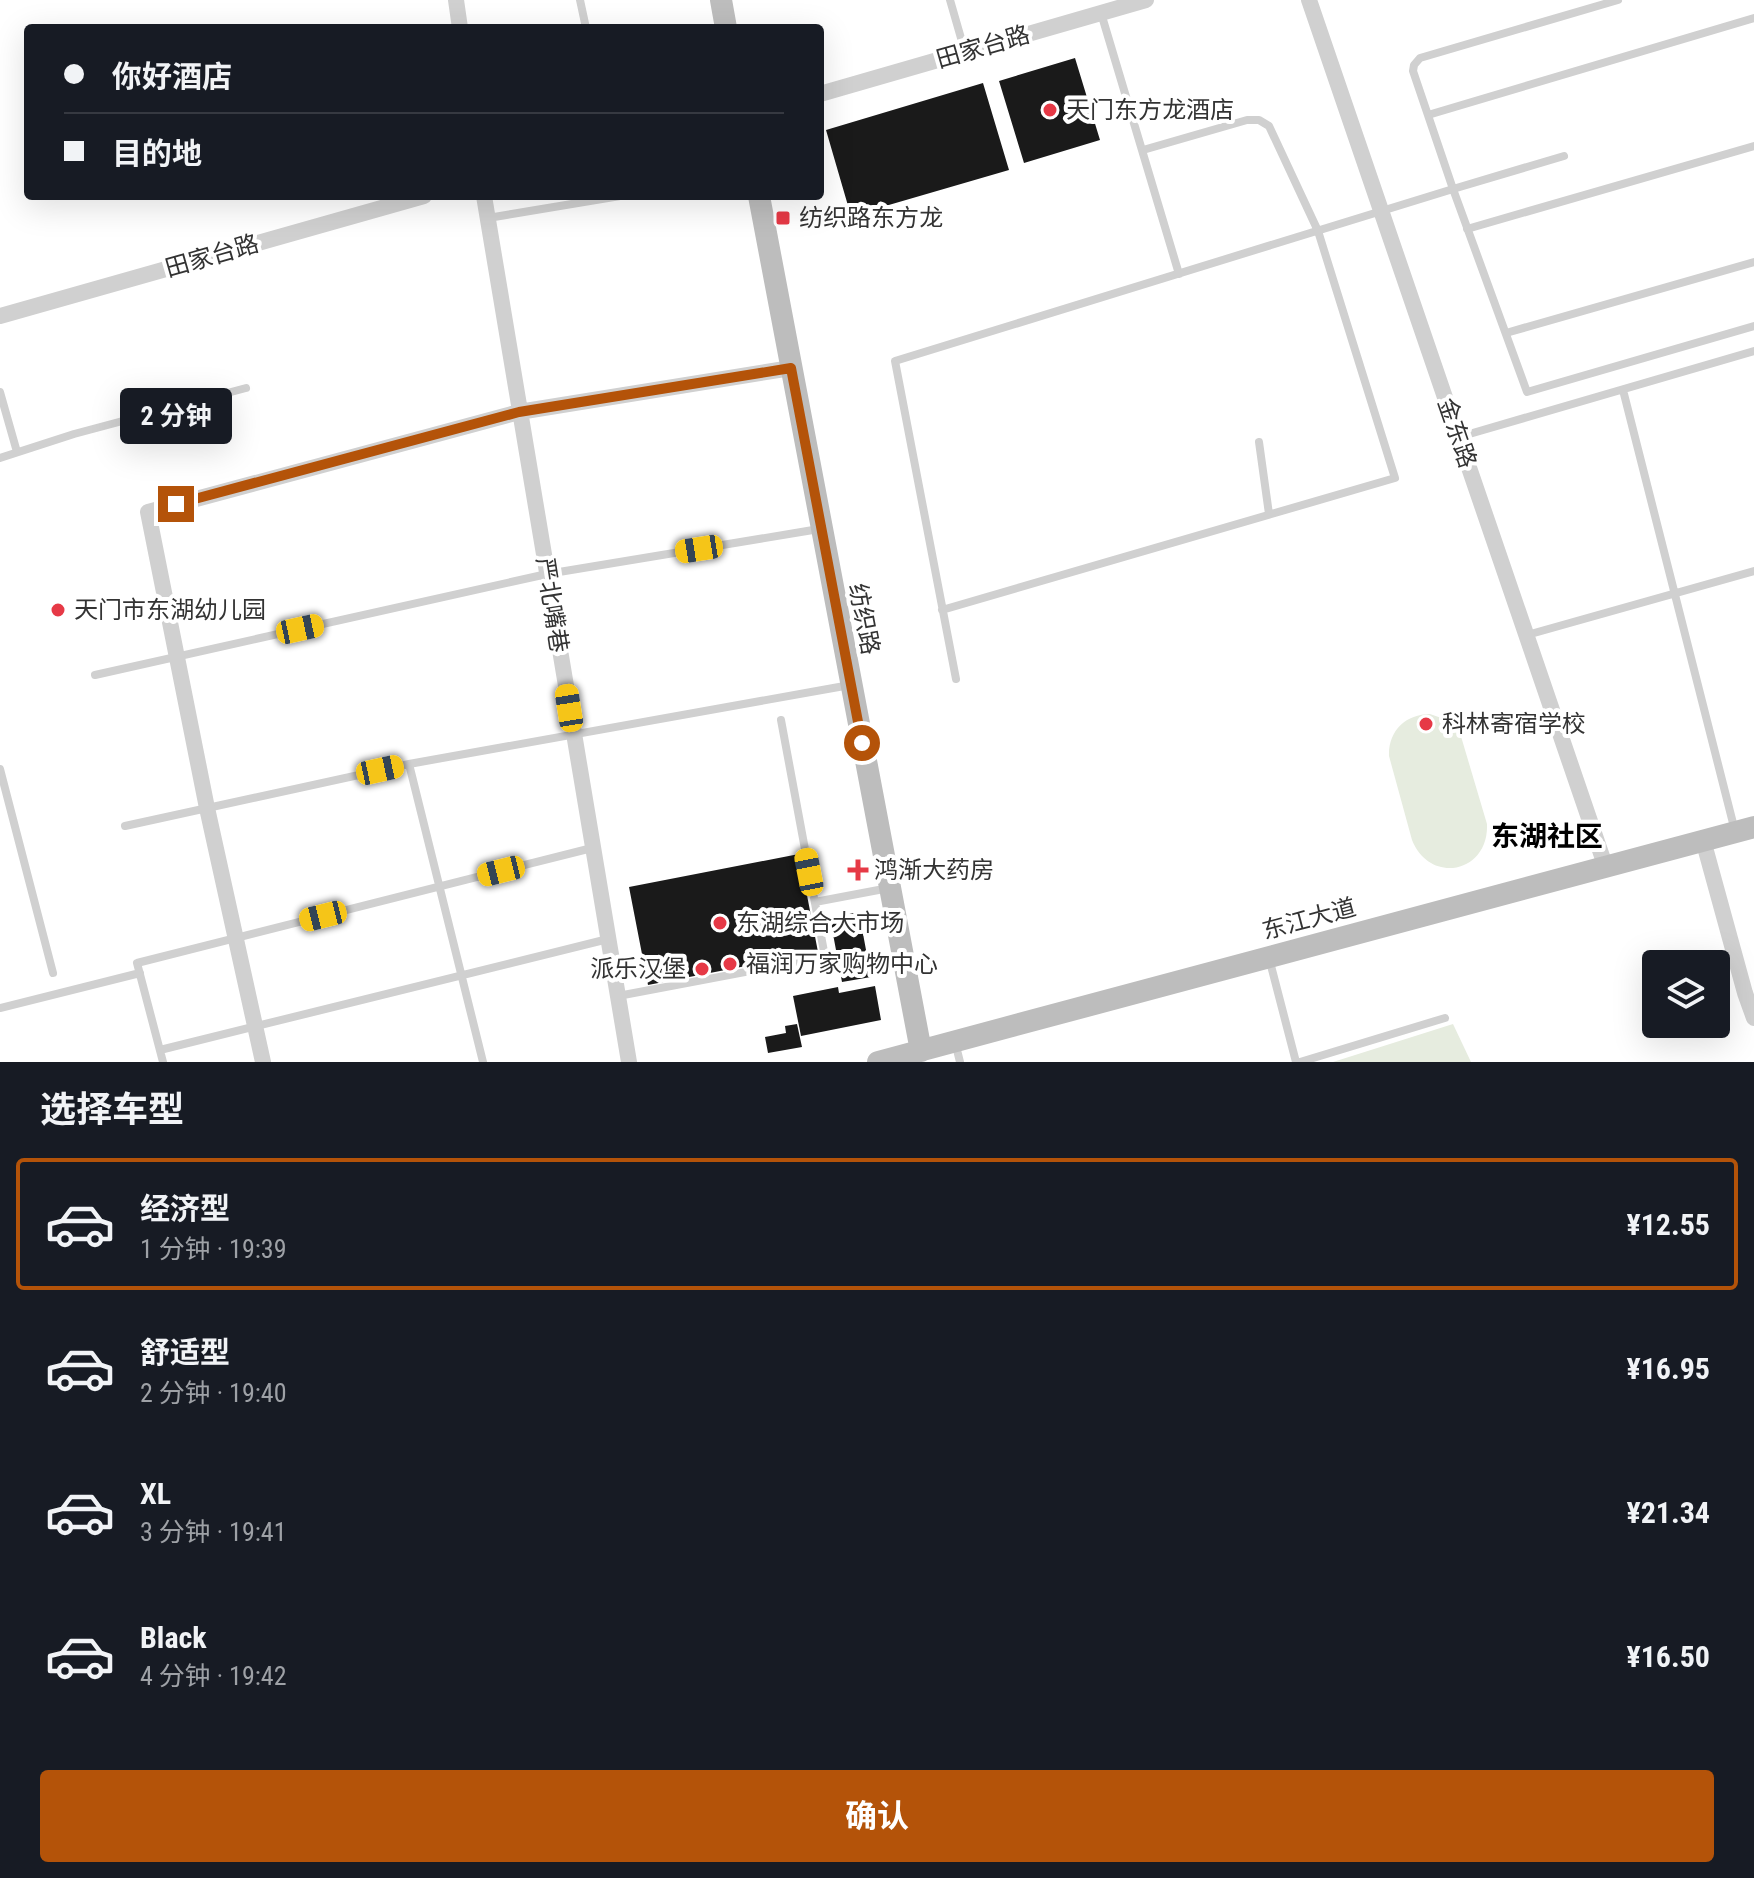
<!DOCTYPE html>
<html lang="zh">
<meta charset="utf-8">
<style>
body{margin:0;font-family:"Roboto Condensed","Noto Sans SC",sans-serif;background:#20242c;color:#f1f3f6;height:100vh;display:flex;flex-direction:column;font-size:30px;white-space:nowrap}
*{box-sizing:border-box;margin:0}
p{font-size:26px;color:#9ea1a6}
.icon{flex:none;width:44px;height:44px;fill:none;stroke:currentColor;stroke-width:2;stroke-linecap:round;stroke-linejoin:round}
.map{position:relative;height:1062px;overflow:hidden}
.sheet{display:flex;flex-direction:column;background:#171b24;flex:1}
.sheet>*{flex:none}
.banner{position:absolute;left:24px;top:24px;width:800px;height:176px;border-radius:8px;box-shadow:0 8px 32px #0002;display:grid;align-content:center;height:176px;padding:0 40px;background:#171b24}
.fabs{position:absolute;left:1642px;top:950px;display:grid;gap:16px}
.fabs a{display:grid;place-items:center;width:88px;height:88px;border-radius:8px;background:#171b24;box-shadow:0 8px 32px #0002;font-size:40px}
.end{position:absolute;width:36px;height:36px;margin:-18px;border:10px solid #b45309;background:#fff;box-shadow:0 0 0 4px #fff}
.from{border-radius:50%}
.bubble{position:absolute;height:56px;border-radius:8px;background:#171b24;box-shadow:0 8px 32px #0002;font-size:26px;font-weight:700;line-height:56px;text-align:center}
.car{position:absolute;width:24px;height:48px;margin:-24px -12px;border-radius:10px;box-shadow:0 0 6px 2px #0007;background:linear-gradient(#f5c518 24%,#345 0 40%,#f5c518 0 76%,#345 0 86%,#f5c518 0)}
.banner b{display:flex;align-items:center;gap:28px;height:76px;font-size:30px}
.banner b+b{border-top:2px solid #363941}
.banner i{width:20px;height:20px;background:#f1f3f6}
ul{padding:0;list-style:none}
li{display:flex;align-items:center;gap:24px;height:132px;margin:0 16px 12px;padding:0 24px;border:4px solid transparent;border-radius:8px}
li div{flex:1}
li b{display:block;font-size:30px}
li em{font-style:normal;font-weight:700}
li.selected{border-color:#b45309}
li>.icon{width:72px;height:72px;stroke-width:1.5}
h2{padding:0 40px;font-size:36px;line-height:96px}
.primary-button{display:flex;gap:16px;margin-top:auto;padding:16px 40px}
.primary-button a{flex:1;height:92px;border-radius:8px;background:#b45309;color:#fff;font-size:32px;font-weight:700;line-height:92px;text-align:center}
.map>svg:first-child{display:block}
.green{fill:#e6ecdf}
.building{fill:#1a1a1a}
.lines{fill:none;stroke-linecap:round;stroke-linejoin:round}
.lane{stroke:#d0d0d0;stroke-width:8}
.street{stroke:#d0d0d0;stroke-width:16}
.secondary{stroke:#bdbdbd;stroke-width:22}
.route{stroke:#b45309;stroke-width:10}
.poi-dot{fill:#e63946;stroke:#fff;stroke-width:3}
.labels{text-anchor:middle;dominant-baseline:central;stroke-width:8;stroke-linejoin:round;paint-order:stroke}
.street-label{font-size:24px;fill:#333;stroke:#fff}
.poi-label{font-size:24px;fill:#333;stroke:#fff;text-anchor:start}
.quarter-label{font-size:28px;font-weight:bold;fill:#000;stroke:#fff}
</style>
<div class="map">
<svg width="1754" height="1062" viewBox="0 0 1754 1062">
<rect width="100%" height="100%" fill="#fff"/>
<path class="green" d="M1430 714 1447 720 1460 733 1487 824C1489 873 1430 885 1412 840L1389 756C1388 731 1406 714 1430 714Z
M1453 1024 1471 1062H1333Z"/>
<path class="building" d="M1075 58 1100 140 1024 163 999 81Z
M983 83 1009 170 851 216 826 130Z
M799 854 818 952 648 985 629 887Z
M859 912 871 977 842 982 830 918Z
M875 986 881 1020 801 1036 793 996 838 987 839 993Z
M797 1024 802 1047 768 1053 765 1037 786 1033 785 1026Z"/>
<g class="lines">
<path class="lane" d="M580 0 586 28
M950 0 965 52
M1101 13 1179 274
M1428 115 1754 18
M1564 156 1453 189 1413 71 1414 65 1420 58 1618 0
M488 218 620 196
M1467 229 1754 146
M1506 333 1754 262
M1623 390 1735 831
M0 392 17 452
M1459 437 1754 351
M1259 442 1269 514
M0 458 74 434 246 388
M942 610 1395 478 1318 231 1269 126 1259 120H1247L1143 150
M1527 635 1754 571
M95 675 547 574 819 529
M956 679 895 361 1453 189 1527 392 1754 326
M0 769 53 973
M125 826 409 764
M815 902 889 888
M1269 958 1296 1062
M618 996 825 957 781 720
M0 1008 140 973
M955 1042 960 1062
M160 1050 608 939
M163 1062 137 963 592 848
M483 1062 409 764 850 685
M1300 1062 1445 1018"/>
<path class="street" d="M456 0 460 28
M1309 0 1605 865
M820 94 1146 0
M484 196 629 1062
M0 316 424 196
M1703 840 1745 993 1754 1018
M263 1062 207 808 148 512 519 412 791 368"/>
<path class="secondary" d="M721 0 726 28
M759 196 921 1051
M878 1062 1754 827"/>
</g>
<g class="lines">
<path class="route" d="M176 504 519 412 791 368 862 743"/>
</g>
<g class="poi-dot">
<circle cx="1050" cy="110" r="8"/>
<rect x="775" y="210" width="16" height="16" rx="4"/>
<circle cx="58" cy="610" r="8"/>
<circle cx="1426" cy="724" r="8"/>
<path d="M854 858h8v8h8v8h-8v8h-8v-8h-8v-8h8z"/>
<circle cx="720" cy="923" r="8"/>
<circle cx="730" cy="964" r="8"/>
<circle cx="702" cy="969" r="8"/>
</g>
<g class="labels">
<g class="street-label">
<text transform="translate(983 47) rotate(-16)">田家台路</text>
<text transform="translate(212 256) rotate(-16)">田家台路</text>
<text transform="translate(1457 433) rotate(71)">金东路</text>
<text transform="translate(552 605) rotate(81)">严北嘴巷</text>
<text transform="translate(864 619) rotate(79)">纺织路</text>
<text transform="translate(1309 919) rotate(-15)">东江大道</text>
</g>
<g class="poi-label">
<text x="1066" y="110">天门东方龙酒店</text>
<text x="799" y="218">纺织路东方龙</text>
<text x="74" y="610">天门市东湖幼儿园</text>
<text x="1442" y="724">科林寄宿学校</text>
<text x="874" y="870">鸿渐大药房</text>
<text x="736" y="923">东湖综合大市场</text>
<text x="746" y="964">福润万家购物中心</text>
<text x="686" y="969" text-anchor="end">派乐汉堡</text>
</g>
<g class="quarter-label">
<text x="1547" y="836">东湖社区</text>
</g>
</g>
</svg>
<div class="fabs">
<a><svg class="icon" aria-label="layers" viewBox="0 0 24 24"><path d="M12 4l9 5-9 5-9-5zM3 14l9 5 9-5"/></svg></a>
</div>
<i class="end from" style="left:862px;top:743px"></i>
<i class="end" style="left:176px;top:504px"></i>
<div class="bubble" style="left:120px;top:388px;width:112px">2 分钟</div>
<i class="car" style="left:699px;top:549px;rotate:261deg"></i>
<i class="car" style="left:300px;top:629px;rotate:78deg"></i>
<i class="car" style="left:569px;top:708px;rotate:351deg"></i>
<i class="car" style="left:380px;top:770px;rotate:78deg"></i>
<i class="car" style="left:501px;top:871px;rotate:256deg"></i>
<i class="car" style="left:809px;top:872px;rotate:349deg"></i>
<i class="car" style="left:323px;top:916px;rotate:256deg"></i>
<div class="banner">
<b><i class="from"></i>你好酒店</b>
<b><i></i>目的地</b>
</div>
</div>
<section class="sheet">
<h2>选择车型</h2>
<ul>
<li class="selected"><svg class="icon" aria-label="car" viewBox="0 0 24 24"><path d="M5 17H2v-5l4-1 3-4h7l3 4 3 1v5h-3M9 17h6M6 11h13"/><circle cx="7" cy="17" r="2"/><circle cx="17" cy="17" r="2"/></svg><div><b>经济型</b><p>1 分钟 · 19:39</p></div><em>¥12.55</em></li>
<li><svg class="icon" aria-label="car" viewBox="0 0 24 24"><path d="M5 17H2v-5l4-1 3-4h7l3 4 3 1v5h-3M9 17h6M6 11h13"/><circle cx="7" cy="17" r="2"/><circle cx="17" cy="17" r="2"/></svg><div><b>舒适型</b><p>2 分钟 · 19:40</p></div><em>¥16.95</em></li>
<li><svg class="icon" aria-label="car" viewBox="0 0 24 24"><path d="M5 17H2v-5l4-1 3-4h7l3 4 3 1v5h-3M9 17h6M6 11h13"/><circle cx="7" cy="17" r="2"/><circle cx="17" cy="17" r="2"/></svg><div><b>XL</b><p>3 分钟 · 19:41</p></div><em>¥21.34</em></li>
<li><svg class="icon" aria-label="car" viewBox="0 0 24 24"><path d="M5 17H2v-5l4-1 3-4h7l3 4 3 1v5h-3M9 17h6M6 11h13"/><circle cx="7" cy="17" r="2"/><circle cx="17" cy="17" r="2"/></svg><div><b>Black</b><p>4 分钟 · 19:42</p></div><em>¥16.50</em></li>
</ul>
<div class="primary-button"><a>确认</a></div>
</section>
